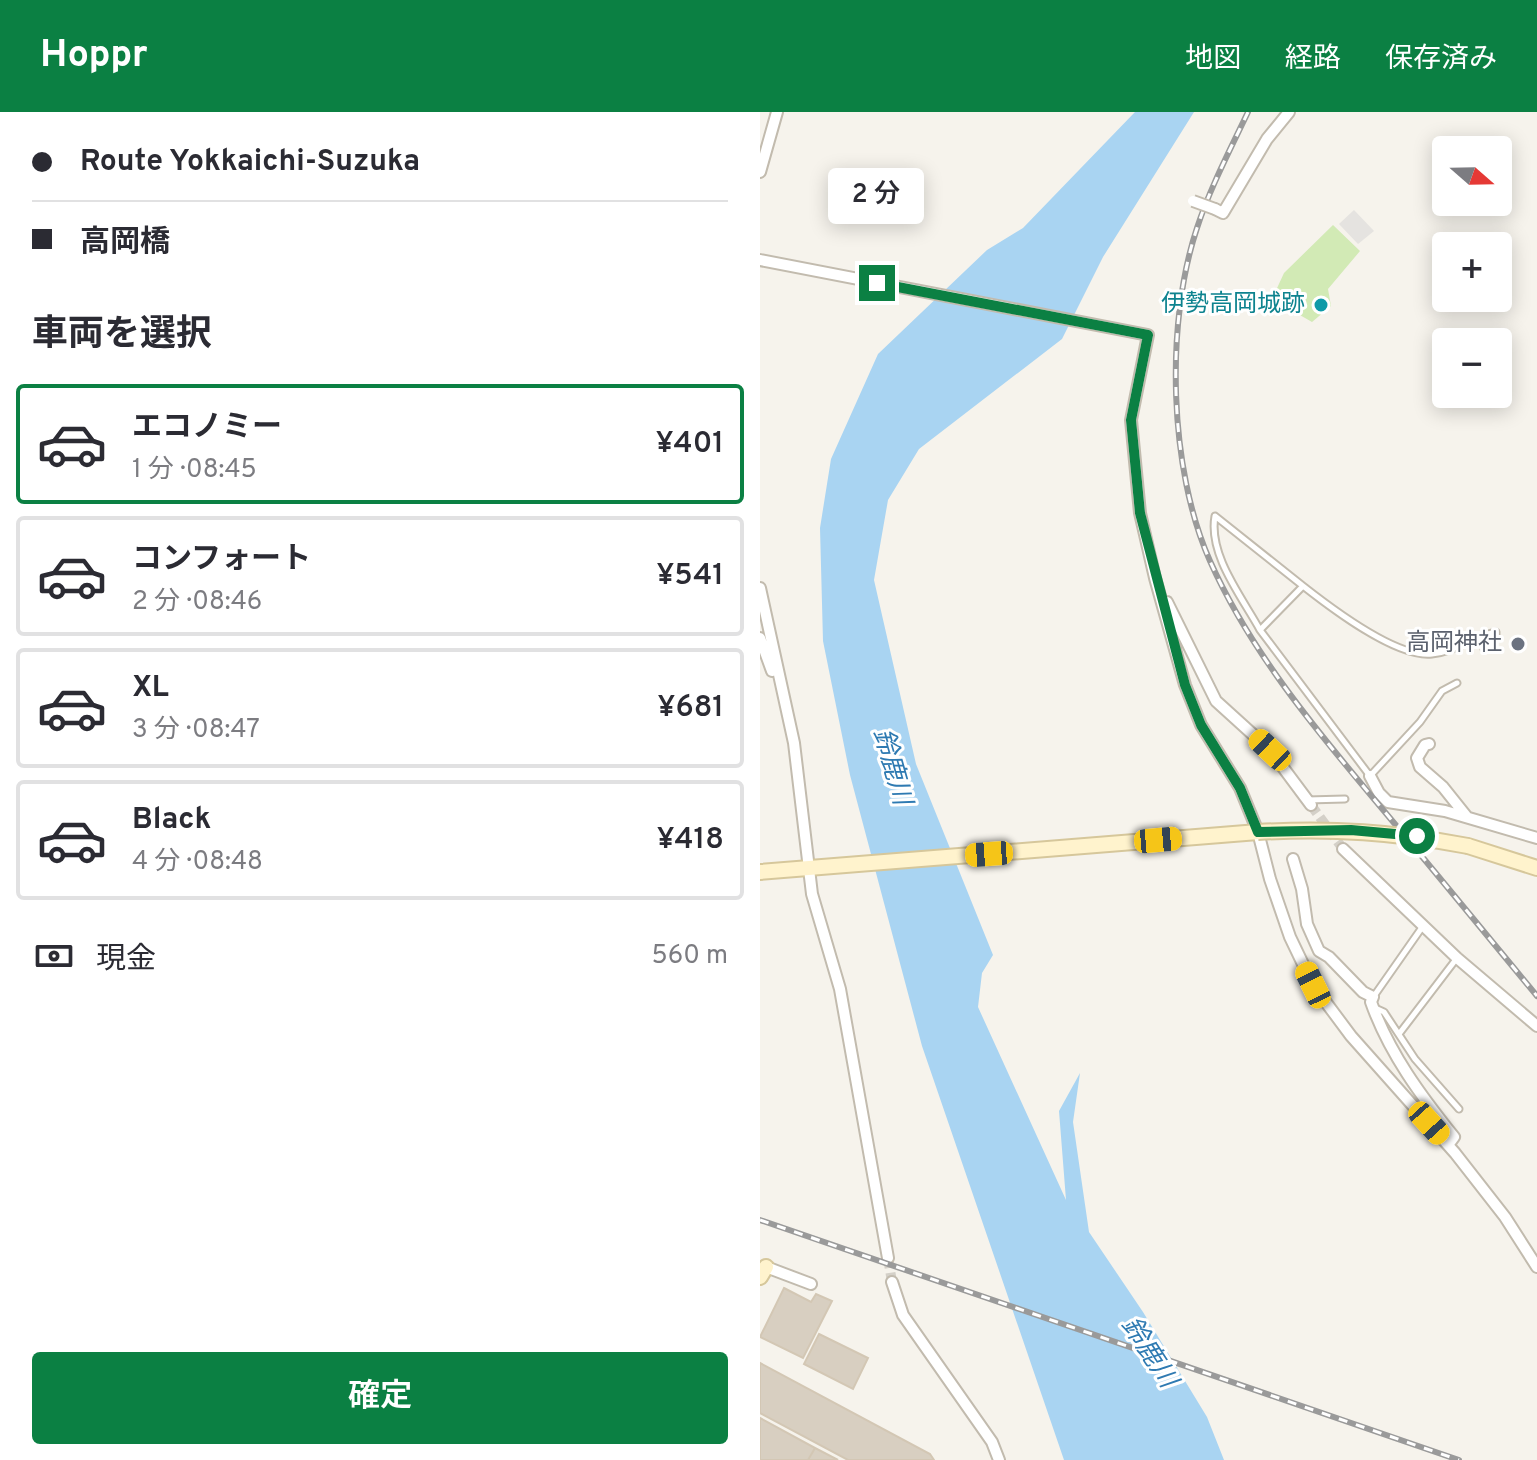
<!DOCTYPE html>
<html lang="ja">
<meta charset="utf-8">
<style>
body{margin:0;font-family:Overpass,"Noto Sans JP",sans-serif;background:#f2f2f3;color:#2b2b33;height:100vh;display:flex;flex-direction:column;font-size:30px;white-space:nowrap}
*{box-sizing:border-box;margin:0}
p{font-size:26px;color:#7c7c81}
.icon{flex:none;width:44px;height:44px;fill:none;stroke:currentColor;stroke-width:2;stroke-linecap:round;stroke-linejoin:round}
.map{position:relative;flex:1;overflow:hidden}
.sheet{display:flex;flex-direction:column;background:#fff;width:760px}
.sheet>*{flex:none}
.hud{display:grid;align-content:center;height:176px;padding:0 32px;background:#fff}
.needle{width:52px;rotate:110deg}
.tools{position:absolute;left:672px;top:24px;display:grid;gap:16px}
.tools a{display:grid;place-items:center;width:80px;height:80px;border-radius:8px;background:#fff;box-shadow:0 4px 20px #0003;font-size:40px}
.end{position:absolute;width:36px;height:36px;margin:-18px;border:10px solid #0b8043;background:#fff;box-shadow:0 0 0 4px #fff}
.from{border-radius:50%}
.bubble{position:absolute;height:56px;border-radius:8px;background:#fff;box-shadow:0 4px 20px #0003;font-size:26px;font-weight:600;line-height:56px;text-align:center}
.car{position:absolute;width:24px;height:48px;margin:-24px -12px;border-radius:10px;box-shadow:0 0 6px 2px #0007;background:linear-gradient(#f5c518 24%,#345 0 40%,#f5c518 0 76%,#345 0 86%,#f5c518 0)}
.hud b{display:flex;align-items:center;gap:28px;height:76px;font-size:30px}
.hud b+b{border-top:2px solid #e1e1e2}
.hud i{width:20px;height:20px;background:#2b2b33}
ul{padding:0;list-style:none}
li{display:flex;align-items:center;gap:24px;height:120px;margin:0 16px 12px;padding:0 16px;border:4px solid #e1e1e2;border-radius:8px}
li div{flex:1}
li b{display:block;font-size:30px}
li em{font-style:normal;font-weight:600}
li.active{border-color:#0b8043}
li>.icon{width:72px;height:72px;stroke-width:1.5}
h2{padding:0 32px;font-size:36px;line-height:96px}
.pay{display:flex;align-items:center;gap:20px;height:88px;padding:0 32px;font-size:30px}
.pay p{margin-inline-start:auto}
.primary-button{display:flex;gap:16px;margin-top:auto;padding:16px 32px}
.primary-button a{flex:1;height:92px;border-radius:8px;background:#0b8043;color:#fff;font-size:32px;font-weight:600;line-height:92px;text-align:center}
header{display:flex;align-items:center;gap:48px;box-sizing:border-box;height:112px;padding:0 40px;background:#0b8043;color:#fff}
header strong{font-size:38px}
nav{display:flex;gap:44px;margin-inline-start:auto;font-size:28px}
main{display:flex;flex:1;min-height:0}
.map>svg:first-child{display:block}
.green{fill:#d2eab5}
.parking{fill:#e5e3e0}
.water{fill:#a9d4f2}
.building{fill:#d8cfc1;stroke:#d3c7b4;stroke-width:2}
.lines{fill:none;stroke-linecap:round;stroke-linejoin:round}
.street-tunnel{stroke:#d4d0c8;stroke-width:10;stroke-dasharray:10 5;stroke-linecap:butt}
.lane-casing{stroke:#c2bbae;stroke-width:9}
.street-casing{stroke:#c2bbae;stroke-width:14}
.secondary-casing{stroke:#d6c79b;stroke-width:18}
.lane{stroke:#fff;stroke-width:5}
.street{stroke:#fff;stroke-width:10}
.secondary{stroke:#fff3cd;stroke-width:14}
.rail-casing{stroke:#9a9a9a;stroke-width:6}
.rail{stroke:#fff;stroke-width:3;stroke-dasharray:9;stroke-linecap:butt}
.street-bridge-casing{stroke:#c2bbae;stroke-width:14;stroke-linecap:butt}
.secondary-bridge-casing{stroke:#d6c79b;stroke-width:18;stroke-linecap:butt}
.street-bridge{stroke:#fff;stroke-width:10}
.secondary-bridge{stroke:#fff3cd;stroke-width:14}
.route{stroke:#0b8043;stroke-width:10}
.culture-dot{fill:#0f9aa8;stroke:#fff;stroke-width:3}
.worship-dot{fill:#6b7280;stroke:#fff;stroke-width:3}
.labels{text-anchor:middle;dominant-baseline:central;stroke-width:6;stroke-linejoin:round;paint-order:stroke}
.culture-label{font-size:24px;fill:#0d838f;stroke:#fff;text-anchor:end}
.worship-label{font-size:24px;fill:#5b616d;stroke:#fff;text-anchor:end}
.water-label{font-size:26px;font-style:italic;fill:#2e7ab2;stroke:#fff}
</style>
<header>
<strong>Hoppr</strong>
<nav><a>地図</a><a>経路</a><a>保存済み</a></nav>
</header>
<main>
<section class="sheet">
<div class="hud">
<b><i class="from"></i>Route Yokkaichi-Suzuka</b>
<b><i></i>高岡橋</b>
</div>
<h2>車両を選択</h2>
<ul>
<li class="active"><svg class="icon" aria-label="car" viewBox="0 0 24 24"><path d="M5 17H2v-5l4-1 3-4h7l3 4 3 1v5h-3M9 17h6M6 11h13"/><circle cx="7" cy="17" r="2"/><circle cx="17" cy="17" r="2"/></svg><div><b>エコノミー</b><p>1 分 · 08:45</p></div><em>¥401</em></li>
<li><svg class="icon" aria-label="car" viewBox="0 0 24 24"><path d="M5 17H2v-5l4-1 3-4h7l3 4 3 1v5h-3M9 17h6M6 11h13"/><circle cx="7" cy="17" r="2"/><circle cx="17" cy="17" r="2"/></svg><div><b>コンフォート</b><p>2 分 · 08:46</p></div><em>¥541</em></li>
<li><svg class="icon" aria-label="car" viewBox="0 0 24 24"><path d="M5 17H2v-5l4-1 3-4h7l3 4 3 1v5h-3M9 17h6M6 11h13"/><circle cx="7" cy="17" r="2"/><circle cx="17" cy="17" r="2"/></svg><div><b>XL</b><p>3 分 · 08:47</p></div><em>¥681</em></li>
<li><svg class="icon" aria-label="car" viewBox="0 0 24 24"><path d="M5 17H2v-5l4-1 3-4h7l3 4 3 1v5h-3M9 17h6M6 11h13"/><circle cx="7" cy="17" r="2"/><circle cx="17" cy="17" r="2"/></svg><div><b>Black</b><p>4 分 · 08:48</p></div><em>¥418</em></li>
</ul>
<div class="pay"><svg class="icon" aria-label="cash" viewBox="0 0 24 24"><path d="M3 7h18v10H3z"/><circle cx="12" cy="12" r="2"/></svg>現金<p>560 m</p></div>
<div class="primary-button"><a>確定</a></div>
</section>
<div class="map">
<svg width="777" height="1348" viewBox="0 0 777 1348">
<rect width="100%" height="100%" fill="#f6f3ec"/>
<path class="green" d="M573 113 600 139 568 177 571 194 552 210 512 187 524 161Z"/>
<path class="parking" d="M594 98 614 119 598 132 579 112Z"/>
<path class="water" d="M375 0H434L343 145 302 227 159 337 128 388 114 468 156 652 233 843 222 861 218 895 306 1088 299 999 320 961 313 1010 329 1120 383 1200 447 1305 464 1348H304L162 934 90 663 63 529 60 416 71 347 118 242 227 138 263 116Z"/>
<path class="building" d="M24 1176 51 1190 56 1182 72 1189 43 1246 0 1225Z
M59 1222 108 1246 93 1277 44 1252Z
M0 1251 170 1342 174 1348H88L0 1301Z
M0 1306 55 1336 48 1348H0Z
M55 1336 78 1348H48Z"/>
<g class="lines">
<path class="street-tunnel" d="M551 693 583 737
M128 1146 132 1170"/>
<defs>
<path id="lane" d="M543 474C571 496 636 546 672 542 695 540 714 524 736 520V523L724 537
M500 518C482 485 448 443 455 404L543 474 500 518 610 664 660 610 682 579 697 571
M547 688 585 687
M614 884 663 814
M613 895 624 900 655 947 699 997
M639 922 697 846"/>
<path id="street" d="M0 60 17 0
M455 97 463 101 507 27 529 0
M0 148 388 223 371 308 380 401 395 466 425 573 441 613 480 676 498 720 510 767 530 825 553 873 591 924 695 1041 745 1105 777 1155
M0 476 34 631 52 782 80 877 128 1146
M407 490 456 589 510 638 551 693
M0 526 12 559
M669 632 665 633 657 646 660 655 683 675 707 705
M610 664 619 681 628 690 685 699 777 726
M583 737 697 846 777 914
M533 747 542 777 547 812 559 839 569 845 603 880 613 885 611 890C629 941 661 984 694 1025L688 1033
M6 1155 51 1172
M132 1170 143 1203 232 1330 239 1348"/>
<path id="secondary" d="M708 734 777 756
M0 760 498 720
M0 1165 6 1155"/>
</defs>
<use href="#lane" class="lane-casing"/>
<use href="#street" class="street-casing"/>
<use href="#secondary" class="secondary-casing"/>
<use href="#lane" class="lane"/>
<use href="#street" class="street"/>
<use href="#secondary" class="secondary"/>
<defs>
<path id="rail" d="M488 0C470 38 450 76 437 116 405 212 409 357 450 449 490 539 556 618 619 693 672 756 724 820 777 884
M0 1108 699 1348"/>
</defs>
<use href="#rail" class="rail-casing"/>
<use href="#rail" class="rail"/>
<defs>
<path id="street-bridge" d="M433 89 455 97"/>
<path id="secondary-bridge" d="M498 720C573 716 634 720 708 734"/>
</defs>
<use href="#street-bridge" class="street-bridge-casing"/>
<use href="#secondary-bridge" class="secondary-bridge-casing"/>
<use href="#street-bridge" class="street-bridge"/>
<use href="#secondary-bridge" class="secondary-bridge"/>
</g>
<g class="lines">
<path class="route" d="M117 171 388 223 371 308 380 401 425 573 441 613 480 676 498 720 591 718 657 724"/>
</g>
<circle class="culture-dot" cx="561" cy="193" r="8"/>
<circle class="worship-dot" cx="758" cy="532" r="8"/>
<g class="labels">
<g class="culture-label">
<text x="545" y="193">伊勢高岡城跡</text>
</g>
<g class="worship-label">
<text x="742" y="532">高岡神社</text>
</g>
<g class="water-label">
<text transform="translate(131 655) rotate(74)">鈴鹿川</text>
<text transform="translate(388 1241) rotate(57)">鈴鹿川</text>
</g>
</g>
</svg>
<div class="tools">
<a><svg class="needle" viewBox="-14 -14 28 28"><path d="M0-13l5 13h-10z" fill="#e53935"/><path d="M0 13l5-13h-10z" fill="#7c7c81"/></svg></a>
<a>+</a>
<a>−</a>
</div>
<i class="end from" style="left:657px;top:724px"></i>
<i class="end" style="left:117px;top:171px"></i>
<div class="bubble" style="left:68px;top:56px;width:96px">2 分</div>
<i class="car" style="left:510px;top:638px;rotate:313deg"></i>
<i class="car" style="left:398px;top:728px;rotate:85deg"></i>
<i class="car" style="left:229px;top:742px;rotate:266deg"></i>
<i class="car" style="left:553px;top:873px;rotate:334deg"></i>
<i class="car" style="left:669px;top:1011px;rotate:138deg"></i>
</div>
</main>
